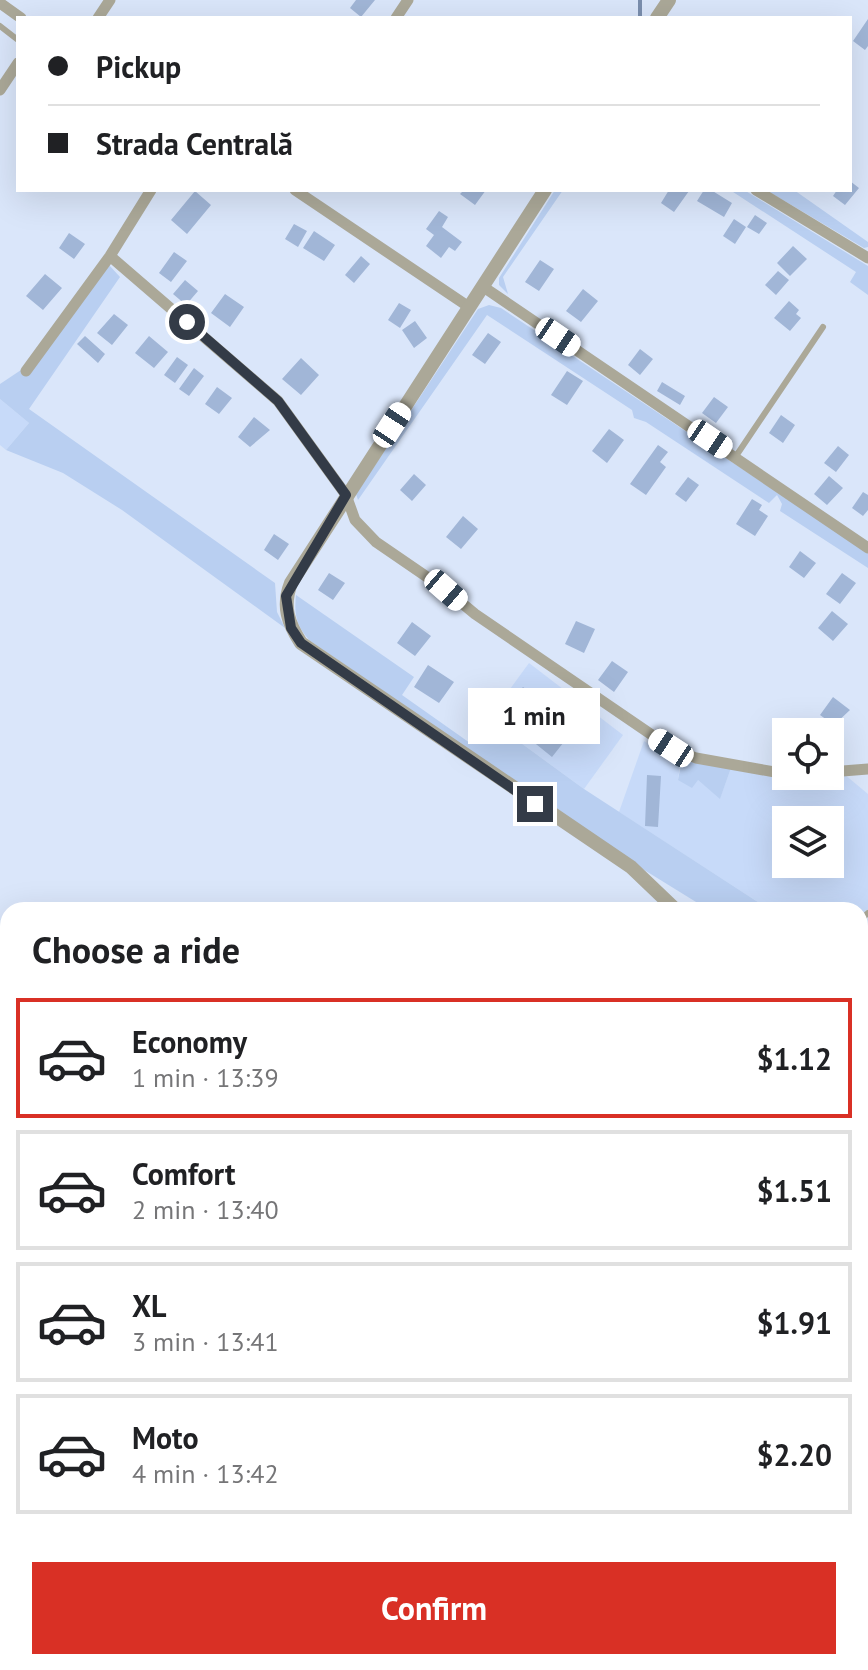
<!DOCTYPE html>
<meta charset="utf-8">
<style>
body{margin:0;font-family:"PT Sans",sans-serif;background:#f2f2f2;color:#202124;height:100vh;display:flex;flex-direction:column;font-size:30px;white-space:nowrap}
*{box-sizing:border-box;margin:0}
p{font-size:26px;color:#757577}
.icon{flex:none;width:44px;height:44px;fill:none;stroke:currentColor;stroke-width:2;stroke-linecap:round;stroke-linejoin:round}
.map{position:relative;flex:1;overflow:hidden}
.side{position:absolute;left:0px;top:902px;width:868px;height:768px;display:flex;flex-direction:column;background:#fff;border-radius:24px 24px 0 0;box-shadow:0 8px 32px #0002}
.side>*{flex:none}
.hud{position:absolute;left:16px;top:16px;width:836px;height:176px;border-radius:0px;box-shadow:0 8px 32px #0002;display:grid;align-content:center;height:176px;padding:0 32px;background:#fff}
.fabs{position:absolute;left:772px;top:718px;display:grid;gap:16px}
.fabs a{display:grid;place-items:center;width:72px;height:72px;border-radius:0px;background:#fff;box-shadow:0 8px 32px #0002;font-size:40px}
.end{position:absolute;width:36px;height:36px;margin:-18px;border:10px solid #333b47;background:#fff;box-shadow:0 0 0 4px #fff}
.from{border-radius:50%}
.bubble{position:absolute;height:56px;border-radius:0px;background:#fff;box-shadow:0 8px 32px #0002;font-size:26px;font-weight:700;line-height:56px;text-align:center}
.car{position:absolute;width:24px;height:48px;margin:-24px -12px;border-radius:10px;box-shadow:0 0 6px 2px #0007;background:linear-gradient(#fff 24%,#345 0 40%,#fff 0 76%,#345 0 86%,#fff 0)}
.hud b{display:flex;align-items:center;gap:28px;height:76px;font-size:30px}
.hud b+b{border-top:2px solid #e0e0e0}
.hud i{width:20px;height:20px;background:#202124}
ul{padding:0;list-style:none}
li{display:flex;align-items:center;gap:24px;height:120px;margin:0 16px 12px;padding:0 16px;border:4px solid #e0e0e0;border-radius:0px}
li div{flex:1}
li b{display:block;font-size:30px}
li em{font-style:normal;font-weight:700}
li.current{border-color:#d93025}
li>.icon{width:72px;height:72px;stroke-width:1.5}
h2{padding:0 32px;font-size:36px;line-height:96px}
.cta{display:flex;gap:16px;margin-top:auto;padding:16px 32px}
.cta a{flex:1;height:92px;border-radius:0px;background:#d93025;color:#fff;font-size:32px;font-weight:700;line-height:92px;text-align:center}
.map>svg:first-child{display:block}
.built{fill:#c7daf9;fill-rule:evenodd}
.green{fill:#b9cff1}
.lines{fill:none;stroke-linecap:round;stroke-linejoin:round}
.stream{stroke:#7a8eae;stroke-width:4}
.building{fill:#a1b6d7}
.service{stroke:#aba898;stroke-width:6}
.minor{stroke:#aba898;stroke-width:11}
.tertiary{stroke:#aba898;stroke-width:14}
.route{stroke:#333b47;stroke-width:10}
</style>
<div class="map">
<svg width="868" height="1670" viewBox="0 0 868 1670">
<rect width="100%" height="100%" fill="#dae6fa"/>
<path class="built" d="M0 399 29 423 6 450 0 445Z
M529 663 623 735 584 789 488 719Z
M644 741 680 765 678 780 697 779 720 798 731 768 805 780 844 774 868 794V909L860 916V910H770L619 812ZM786 820H830V864H786Z
M860 975 868 982V1225L860 1228Z"/>
<path class="green" d="M555 190H563L503 277 508 294 499 285V278Z
M730 190H744L868 266V295L850 282 856 272Z
M766 190H794L868 242V247L864 248Z
M109 265 120 277 29 409 275 583 277 612 285 628 122 510 63 473 6 450 29 423 0 399V384L21 370Z
M489 305 501 308 868 553V568L780 511 782 504 777 495 769 503 646 422 634 418 632 410 487 315 358 500 356 494 478 309Z
M296 595 414 677 402 695 470 743 488 719 584 789 770 910H709L641 868 309 640C296 625 294 614 296 595Z
M682 759 731 768 720 799 698 780 692 788 678 780Z"/>
<g class="lines">
<path class="stream" d="M640 0V18"/>
</g>
<path class="building" d="M356 0H375L361 17 350 8Z
M868 19V46L865 50 853 41Z
M850 181 859 188 845 205 833 196 837 190H850Z
M464 190H486L475 205 460 194Z
M669 190 689 191 674 212 661 203Z
M704 190H711L732 203 724 217 697 201Z
M195 191 211 205 187 234 171 220Z
M439 211 448 217 442 227 462 242 455 251 449 247 441 258 426 246 434 235 426 229Z
M755 215 767 223 759 234 747 227Z
M734 219 746 227 735 244 723 236Z
M294 224 307 231 298 247 285 239Z
M314 231 335 245 324 261 303 248Z
M69 233 85 244 74 259 59 248Z
M793 246 807 259 790 276 777 263Z
M174 252 187 261 171 282 159 273Z
M361 256 370 264 354 283 345 275Z
M540 260 554 269 539 291 525 282Z
M778 271 789 280 776 295 765 285Z
M45 274 62 288 43 310 26 296Z
M185 280 198 291 186 305 173 294Z
M583 289 598 301 581 322 566 311Z
M225 294 244 307 230 327 211 313Z
M789 301 799 310 796 314 801 318 790 331 774 318Z
M399 303 411 310 400 328 388 320Z
M114 314 128 325 112 345 97 333Z
M415 321 427 338 414 348 402 330Z
M488 333 501 342 485 364 472 355Z
M85 336 105 354 98 363 77 344Z
M149 336 168 352 154 368 135 353Z
M640 349 653 359 640 375 628 365Z
M177 357 188 365 175 383 164 375Z
M301 358 319 375 301 395 282 379Z
M194 368 204 376 189 396 179 389Z
M567 371 583 381 567 405 551 395Z
M662 382 685 396 680 405 657 391Z
M217 387 232 398 219 414 205 404Z
M714 397 728 407 716 423 702 413Z
M781 415 795 425 783 443 769 433Z
M254 417 270 430 250 447 238 437Z
M609 429 624 440 607 463 592 451Z
M658 445 668 452 660 462 666 467 646 495 630 484Z
M838 446 849 455 836 472 824 463Z
M414 474 426 485 412 501 400 490Z
M829 476 843 488 827 505 814 494Z
M688 477 699 485 686 502 675 494Z
M863 492 868 495V510L863 516 852 508Z
M752 499 762 505 759 510 768 516 755 536 736 524Z
M463 516 478 529 461 549 446 537Z
M274 534 289 544 278 560 264 550Z
M800 551 816 563 804 578 789 567Z
M329 573 345 583 333 600 318 590Z
M842 573 856 583 840 604 826 594Z
M832 611 848 624 833 641 818 628Z
M576 621 595 629 584 653 565 644Z
M412 622 431 636 415 656 397 643Z
M612 661 628 672 614 692 598 680Z
M428 665 454 682 439 703 414 687Z
M523 687 575 728 552 757 500 715Z
M833 697 850 710 834 725 820 715Z
M647 775 661 776 658 827 645 826Z
M868 1064V1117H867L860 1093V1066Z
M109 1662H136L131 1670H120Z"/>
<g class="lines">
<path class="service" d="M0 26 18 40
M736 456 823 327
M860 920 868 913"/>
<path class="minor" d="M0 3 21 18
M98 18 110 0
M396 18 408 0
M0 90 18 63
M295 190 469 307
M756 190 868 258
M110 256 278 401 346 495 355 520 376 542 446 590 475 614 671 748 696 758 786 774
M482 286 868 548
M26 371 110 256 151 190
M830 772 868 769
M860 1374 868 1397
M0 1546 8 1552
M168 1662 180 1670"/>
<path class="tertiary" d="M657 18 669 0
M545 190 291 583C282 606 288 623 301 643L631 867 676 910
M0 1463 8 1462"/>
</g>
<g class="lines">
<path class="route" d="M187 322 278 401 346 495 286 596 291 628 301 643 535 804"/>
</g>
</svg>
<div class="fabs">
<a><svg class="icon" aria-label="locate" viewBox="0 0 24 24"><circle cx="12" cy="12" r="6"/><path d="M12 2v4M12 18v4M2 12h4M18 12h4"/></svg></a>
<a><svg class="icon" aria-label="layers" viewBox="0 0 24 24"><path d="M12 4l9 5-9 5-9-5zM3 14l9 5 9-5"/></svg></a>
</div>
<i class="end from" style="left:187px;top:322px"></i>
<i class="end" style="left:535px;top:804px"></i>
<div class="bubble" style="left:468px;top:688px;width:132px">1 min</div>
<i class="car" style="left:558px;top:337px;rotate:124deg"></i>
<i class="car" style="left:392px;top:425px;rotate:33deg"></i>
<i class="car" style="left:710px;top:439px;rotate:124deg"></i>
<i class="car" style="left:446px;top:590px;rotate:131deg"></i>
<i class="car" style="left:671px;top:748px;rotate:303deg"></i>
<div class="hud">
<b><i class="from"></i>Pickup</b>
<b><i></i>Strada Centrală</b>
</div>
<section class="side">
<h2>Choose a ride</h2>
<ul>
<li class="current"><svg class="icon" aria-label="car" viewBox="0 0 24 24"><path d="M5 17H2v-5l4-1 3-4h7l3 4 3 1v5h-3M9 17h6M6 11h13"/><circle cx="7" cy="17" r="2"/><circle cx="17" cy="17" r="2"/></svg><div><b>Economy</b><p>1 min · 13:39</p></div><em>$1.12</em></li>
<li><svg class="icon" aria-label="car" viewBox="0 0 24 24"><path d="M5 17H2v-5l4-1 3-4h7l3 4 3 1v5h-3M9 17h6M6 11h13"/><circle cx="7" cy="17" r="2"/><circle cx="17" cy="17" r="2"/></svg><div><b>Comfort</b><p>2 min · 13:40</p></div><em>$1.51</em></li>
<li><svg class="icon" aria-label="car" viewBox="0 0 24 24"><path d="M5 17H2v-5l4-1 3-4h7l3 4 3 1v5h-3M9 17h6M6 11h13"/><circle cx="7" cy="17" r="2"/><circle cx="17" cy="17" r="2"/></svg><div><b>XL</b><p>3 min · 13:41</p></div><em>$1.91</em></li>
<li><svg class="icon" aria-label="car" viewBox="0 0 24 24"><path d="M5 17H2v-5l4-1 3-4h7l3 4 3 1v5h-3M9 17h6M6 11h13"/><circle cx="7" cy="17" r="2"/><circle cx="17" cy="17" r="2"/></svg><div><b>Moto</b><p>4 min · 13:42</p></div><em>$2.20</em></li>
</ul>
<div class="cta"><a>Confirm</a></div>
</section>
</div>
